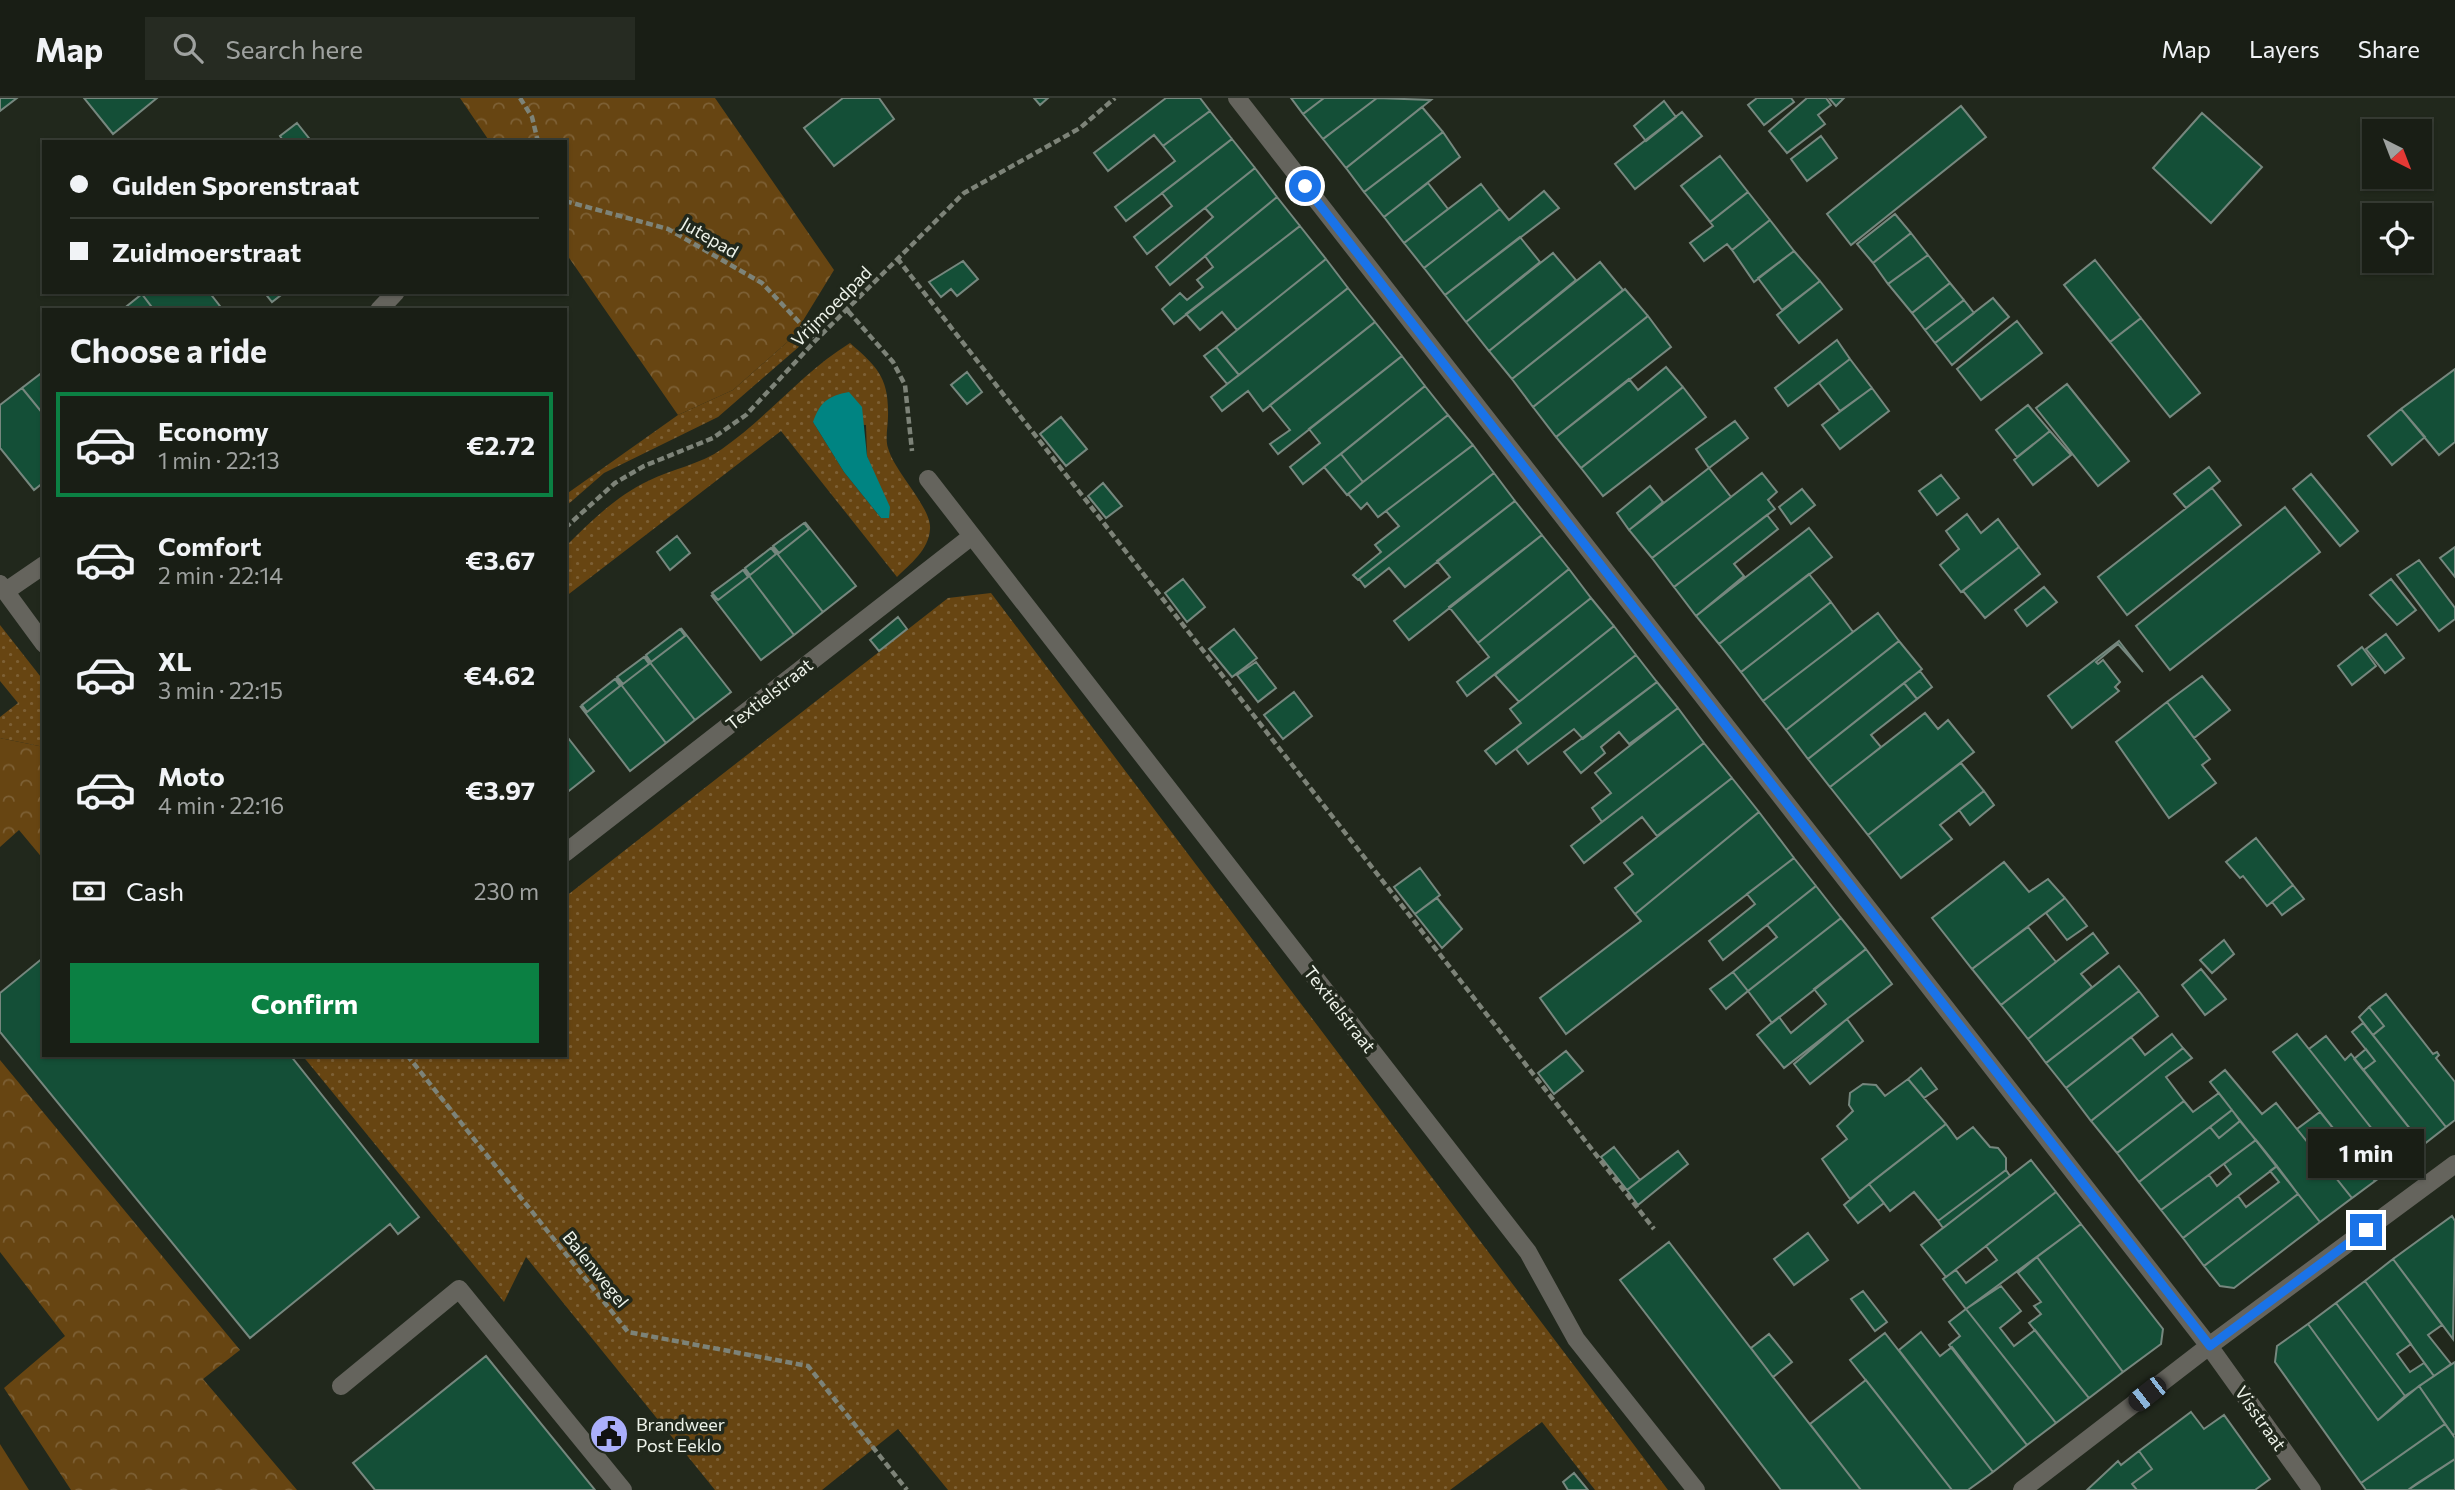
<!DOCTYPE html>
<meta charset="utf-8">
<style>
body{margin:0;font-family:Commissioner,sans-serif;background:#262b22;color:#f1f3f6;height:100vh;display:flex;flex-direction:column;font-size:26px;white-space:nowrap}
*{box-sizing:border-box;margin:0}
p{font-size:23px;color:#9fa2a0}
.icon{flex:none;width:38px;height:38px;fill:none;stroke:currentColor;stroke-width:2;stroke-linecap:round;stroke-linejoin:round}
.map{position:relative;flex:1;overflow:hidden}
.panel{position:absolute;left:42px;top:210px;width:525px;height:749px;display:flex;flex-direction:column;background:#191e15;border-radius:0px;box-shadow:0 2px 5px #0004,0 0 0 2px #373c34}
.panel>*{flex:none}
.guide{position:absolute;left:42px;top:42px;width:525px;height:154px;border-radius:0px;box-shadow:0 2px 5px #0004,0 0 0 2px #373c34;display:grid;align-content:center;height:154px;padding:0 28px;background:#191e15}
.needle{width:46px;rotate:138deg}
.fabs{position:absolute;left:2362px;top:21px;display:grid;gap:14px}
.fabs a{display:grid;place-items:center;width:70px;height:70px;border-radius:0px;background:#191e15;box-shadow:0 2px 5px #0004,0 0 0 2px #373c34;font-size:35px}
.end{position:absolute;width:32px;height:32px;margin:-16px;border:9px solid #1a73e8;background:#fff;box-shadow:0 0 0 4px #fff}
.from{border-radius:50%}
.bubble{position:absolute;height:49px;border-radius:0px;background:#191e15;box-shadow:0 2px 5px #0004,0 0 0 2px #373c34;font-size:23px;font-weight:700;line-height:49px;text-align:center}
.car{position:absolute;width:21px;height:42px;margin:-21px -10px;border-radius:9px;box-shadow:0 0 5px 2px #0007;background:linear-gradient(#222 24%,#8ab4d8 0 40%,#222 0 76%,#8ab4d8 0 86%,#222 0)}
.guide b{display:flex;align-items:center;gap:24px;height:66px;font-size:26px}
.guide b+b{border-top:2px solid #373c34}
.guide i{width:18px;height:18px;background:#f1f3f6}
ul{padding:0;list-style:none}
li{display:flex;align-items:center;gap:21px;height:105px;margin:0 14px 10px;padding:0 14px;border:4px solid transparent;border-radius:0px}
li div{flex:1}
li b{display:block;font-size:26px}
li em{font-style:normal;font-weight:700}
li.on{border-color:#0b8043}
li>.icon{width:63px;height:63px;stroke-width:1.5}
h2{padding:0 28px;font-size:32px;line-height:84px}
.pay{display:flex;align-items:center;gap:18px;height:77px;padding:0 28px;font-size:26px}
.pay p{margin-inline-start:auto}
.primary-button{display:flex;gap:14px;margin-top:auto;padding:14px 28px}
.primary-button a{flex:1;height:80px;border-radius:0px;background:#0b8043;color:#fff;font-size:28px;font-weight:700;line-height:80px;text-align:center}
header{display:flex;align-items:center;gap:42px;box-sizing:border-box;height:98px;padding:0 35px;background:#191e15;border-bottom:2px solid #373c34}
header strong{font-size:33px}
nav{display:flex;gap:38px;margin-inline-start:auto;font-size:24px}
.search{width:490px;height:63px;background:#262b22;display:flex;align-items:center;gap:18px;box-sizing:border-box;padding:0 24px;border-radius:0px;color:#9fa2a0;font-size:26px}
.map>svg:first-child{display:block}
.grass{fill:url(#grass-dots);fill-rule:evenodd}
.forest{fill:url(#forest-crowns)}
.pitch{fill:#674512}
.water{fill:#008482}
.building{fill:#144f37;stroke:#76877e;stroke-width:2}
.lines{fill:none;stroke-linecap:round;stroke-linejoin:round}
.path{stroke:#7d8378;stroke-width:4.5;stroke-dasharray:7 3.5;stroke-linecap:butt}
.lane{stroke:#65645d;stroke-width:18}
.street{stroke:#65645d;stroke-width:18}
.route{stroke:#1a73e8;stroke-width:9}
.labels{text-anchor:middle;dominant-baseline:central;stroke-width:7;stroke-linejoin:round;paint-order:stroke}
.street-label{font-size:18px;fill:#eef3ea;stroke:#21281c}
.poi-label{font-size:18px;fill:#eef3ea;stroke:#21281c;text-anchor:start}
</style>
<header>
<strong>Map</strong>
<div class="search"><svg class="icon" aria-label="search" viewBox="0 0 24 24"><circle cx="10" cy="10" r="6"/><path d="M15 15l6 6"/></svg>Search here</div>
<nav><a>Map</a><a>Layers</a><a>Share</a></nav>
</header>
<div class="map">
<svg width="2455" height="1392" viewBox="0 0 2455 1392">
<defs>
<pattern id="grass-dots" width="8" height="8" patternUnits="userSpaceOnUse" patternTransform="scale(1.75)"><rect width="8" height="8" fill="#674512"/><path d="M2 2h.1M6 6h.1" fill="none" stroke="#7d6035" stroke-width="1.8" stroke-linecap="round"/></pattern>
<pattern id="forest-crowns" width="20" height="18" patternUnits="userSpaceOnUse" patternTransform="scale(1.75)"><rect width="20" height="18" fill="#674512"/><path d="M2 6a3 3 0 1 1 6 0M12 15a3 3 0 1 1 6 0" fill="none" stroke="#7d6035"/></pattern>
</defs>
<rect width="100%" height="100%" fill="#21281c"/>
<path class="grass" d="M793 239 801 247 718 319 604 375 565 409V397L678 317 733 292Z
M850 245C877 269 889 279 888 318 888 328 885 341 888 350 895 375 932 410 930 431 929 452 910 466 897 479L781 333 565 499V449C591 423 615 399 648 383 672 371 701 366 722 351 769 318 803 274 850 245ZM813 324 866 327 867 358 889 420H881L844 374Z
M991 495 1668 1392H1595L1542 1324 1450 1392H948L898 1331 822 1392H715L526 1159 504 1204 302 957H565V799L948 500Z
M0 527 44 583V649L0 640V619L18 605 0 583Z"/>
<path class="forest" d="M460 0H715L834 172 793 239 733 292 678 317 565 154V44H490Z
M0 640 44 649V762L19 732 0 749Z
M0 962 240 1252 203 1281 297 1392H71L4 1290 65 1238 0 1154Z"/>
<path class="pitch" d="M0 1346 29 1392H0Z"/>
<path class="water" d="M849 294 862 309 867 358 890 409 889 420H881L844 374 813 324C820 304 828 298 849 294Z"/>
<path class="building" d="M0 0H17L0 13Z
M84 0H157L113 36Z
M843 0H879L894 21 834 68 804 30Z
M1034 0H1048L1040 7Z
M1166 0H1200L1210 13 1163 48 1154 37 1108 73 1094 55Z
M1291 0H1324L1303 16Z
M1324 0H1377L1323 41 1303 16Z
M1377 0 1431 2 1346 70 1323 41Z
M1757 0H1791L1794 4 1764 27 1748 7Z
M1807 0H1826L1831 7 1818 17 1825 26 1787 55 1769 33Z
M1829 0H1844L1836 8Z
M1664 3 1676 19 1646 43 1634 28Z
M1961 8 1986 39 1851 147 1827 116Z
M1422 9 1443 34 1364 94 1346 70Z
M1210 13 1232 41 1126 123 1115 109 1175 63 1163 48Z
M1682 14 1702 38 1635 91 1615 66Z
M2202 15 2262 69 2211 125 2153 70Z
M297 25 312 44H284L280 38Z
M1443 34 1460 59 1384 119 1364 94Z
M1821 38 1837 60 1807 83 1791 61Z
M1232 41 1255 70 1147 156 1134 139 1172 108 1162 95Z
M1720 58 1748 94 1710 124 1681 88Z
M1255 70 1277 99 1170 187 1156 169 1213 119 1205 110Z
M1428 85 1448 111 1404 145 1384 119Z
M1481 86 1500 111 1424 170 1404 145Z
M1544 93 1559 110 1445 197 1424 170 1500 111 1509 122Z
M1748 94 1770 122 1732 152 1727 146 1704 163 1690 145 1713 128 1710 124Z
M1277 99 1300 128 1174 226 1162 211 1180 195 1187 202 1203 189 1197 182 1213 169 1205 158Z
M1895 116 1911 135 1873 165 1857 146Z
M1770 122 1794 153 1754 184 1732 152Z
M1300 128 1326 161 1237 232 1222 214 1200 232 1186 216Z
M1911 135 1928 157 1888 186 1873 165Z
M1520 139 1540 164 1466 224 1445 197Z
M1794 153 1820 183 1782 212 1758 180Z
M1553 155 1576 182 1489 253 1466 224Z
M1928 157 1950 185 1912 215 1888 186Z
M1326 161 1348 190 1239 277 1216 249Z
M2095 162 2141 220 2110 244 2064 187Z
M963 163 978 181 957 198 951 191 941 199 929 184Z
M1600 164 1623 192 1512 281 1489 253Z
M1820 183 1842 211 1799 245 1777 217Z
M1950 185 1964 202 1925 232 1912 215Z
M1348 190 1375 224 1263 313 1248 293 1222 313 1211 299Z
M1625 191 1648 218 1533 309 1512 281Z
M144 194H209L223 212H154L142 196Z
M264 194H285L272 204Z
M142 196 154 212H122Z
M1993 200 2009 219 1952 267 1935 245Z
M1964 202 1974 215 1935 245 1925 232Z
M1648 218 1671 249 1556 339 1533 309Z
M2141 220 2200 295 2170 319 2110 244Z
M2017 223 2042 255 1981 302 1957 271Z
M1375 224 1402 258 1278 356 1270 346 1290 332 1270 307Z
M1837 242 1850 261 1788 308 1775 290Z
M1216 249 1239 277 1227 286 1204 258Z
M1402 258 1425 288 1303 386 1290 369 1320 345 1309 331Z
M1850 261 1872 290 1840 313 1819 285Z
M1666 269 1683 289 1581 370 1556 339 1629 281 1638 292Z
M2455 271V344L2439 357 2401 311Z
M44 273V317L22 290Z
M967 274 982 294 967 306 951 287Z
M2067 286 2129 363 2098 388 2036 310Z
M1425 288 1448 317 1363 384 1341 356Z
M1683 289 1706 319 1603 398 1581 370Z
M22 290 44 317V384L34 392 0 350V307Z
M1872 290 1889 313 1840 351 1822 327Z
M2028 307 2050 333 2017 359 1996 332Z
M2401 311 2425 339 2392 367 2368 338Z
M1448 317 1473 347 1378 419 1367 405 1361 411 1348 396Z
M1061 319 1087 351 1066 368 1040 336Z
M1735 323 1748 340 1709 370 1696 351Z
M2050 333 2071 357 2033 387 2014 362Z
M1473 347 1494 375 1358 482 1353 477 1381 454 1375 447 1399 428 1386 413Z
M1341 356 1363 384 1347 397 1324 369Z
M2209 369 2220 383 2186 410 2174 396Z
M1709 370 1731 399 1652 460 1629 432Z
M1494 375 1515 403 1405 489 1389 470 1365 489 1359 481Z
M1762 375 1777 394 1768 402 1775 411 1674 489 1652 460Z
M2311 376 2358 433 2340 448 2293 391Z
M1941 377 1959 400 1937 417 1919 393Z
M1103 385 1122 408 1106 420 1088 398Z
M1650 388 1663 404 1629 432 1617 415Z
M2212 390 2241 427 2127 517 2098 479Z
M1802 391 1815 407 1791 426 1779 409Z
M1515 403 1542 437 1409 542 1394 523 1450 479 1437 463Z
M2285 409 2320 454 2170 572 2136 528Z
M1967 416 1981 435 1998 421 2019 449 1961 494 1940 467 1959 451 1946 433Z
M1767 417 1778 431 1734 466 1744 478 1696 518 1674 489Z
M805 424 856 488 823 514 772 449 779 455 809 431Z
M804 425 809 431 779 455 773 448Z
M1809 430 1832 459 1719 546 1696 518Z
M1542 437 1569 471 1478 545 1449 509Z
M677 438 690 455 670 472 657 454Z
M772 449 823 514 794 537 744 471 750 477 776 456Z
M2019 449 2040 476 1985 520 1963 493Z
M2455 449V479L2440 460Z
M771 450 776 456 750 477 745 470Z
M2419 462 2455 510V521L2439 533 2397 477Z
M744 471 794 537 761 562 711 497 718 502 748 479Z
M1569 471 1591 500 1467 598 1457 584 1489 559 1478 545Z
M743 472 748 479 718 502 712 495Z
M1809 476 1831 504 1741 574 1719 546Z
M1183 481 1205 509 1187 524 1165 495Z
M2391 481 2416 512 2397 527 2370 497Z
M2044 489 2057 504 2027 528 2015 512Z
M1591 500 1614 528 1519 604 1495 577Z
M1831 504 1853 534 1763 603 1741 574Z
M1878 515 1899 543 1786 632 1763 603Z
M898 519 907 531 879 553 870 542Z
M1614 528 1636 557 1496 666 1485 653 1521 625 1510 611Z
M681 530 731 594 695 622 645 558 651 564 685 538Z
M680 531 685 538 651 564 646 557Z
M1234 531 1257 560 1232 579 1209 551Z
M2386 536 2404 560 2385 575 2366 551Z
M1899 543 1922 571 1808 661 1786 632Z
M2119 543 2143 574 2118 546 2096 564 2098 566 2103 562 2120 584 2115 589 2119 593 2072 630 2048 598Z
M2362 549 2376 568 2352 587 2338 568Z
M1636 557 1657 584 1583 641 1574 631 1528 666 1516 651Z
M645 558 695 622 666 645 616 580 623 586 649 566Z
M644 559 649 566 623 586 617 579Z
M1256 564 1276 590 1258 604 1237 577Z
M1920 573 1932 589 1917 601 1904 585Z
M2202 578 2230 612 2194 640 2167 604Z
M616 580 666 645 630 673 580 608 587 614 620 588Z
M615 581 620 588 587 614 582 607Z
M1657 584 1678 610 1629 646 1619 634 1601 649 1605 655 1581 675 1564 654Z
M1904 585 1917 601 1871 637 1881 649 1830 689 1808 661Z
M1294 594 1312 618 1283 641 1264 617Z
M2167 604 2210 661 2202 667 2216 685 2169 720 2116 644Z
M1678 610 1704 645 1602 724 1592 710 1611 695 1595 675Z
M1925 615 1938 631 1948 622 1974 654 1868 737 1830 689Z
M565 636 594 673 565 696Z
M1704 645 1732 680 1657 738 1642 719 1584 765 1571 748Z
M1961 665 1984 693 1940 727 1952 741 1901 780 1868 737Z
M1732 680 1759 714 1635 816 1615 790 1633 776 1624 765Z
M1984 693 1994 707 1970 727 1959 712Z
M1759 714 1794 760 1566 936 1540 900 1641 823 1635 816Z
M2256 740 2293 787 2267 808 2243 778 2240 780 2226 764Z
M1794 760 1816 788 1723 862 1709 843 1755 806 1747 796Z
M2004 764 2029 794 2048 781 2065 800 1972 871 1932 820Z
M1420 770 1440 797 1415 816 1394 789Z
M2293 787 2304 801 2282 817 2272 804Z
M1816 788 1841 820 1748 893 1733 874 1777 839 1767 827Z
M1437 800 1462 831 1442 850 1415 816Z
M2065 800 2087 828 2067 842 2046 815Z
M1841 820 1866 851 1772 925 1748 893Z
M2028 829 2056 864 2001 907 1972 871Z
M2093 835 2108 855 2081 876 2092 889 2028 941 2001 907Z
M2224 842 2234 856 2212 875 2200 862Z
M1866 851 1892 886 1784 970 1757 937 1779 919 1791 935 1826 906 1814 891Z
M44 859V957H290L419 1119 398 1136 390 1126 250 1240 0 934V895Z
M2119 868 2139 893 2046 965 2028 941Z
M2201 871 2226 901 2205 917 2182 887Z
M1733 874 1748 893 1726 911 1710 891Z
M2139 893 2158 918 2066 990 2046 965Z
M2386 896 2433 956 2437 954 2439 957 2436 960 2455 984V1022L2446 1029 2373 937 2384 928 2369 909Z
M2369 909 2384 928 2373 937 2359 919Z
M1847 921 1863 943 1810 986 1794 966Z
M2363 925 2446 1029 2423 1047 2363 972 2375 963 2352 934Z
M2172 936 2183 950 2091 1023 2066 990 2131 939 2145 957Z
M2297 936 2399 1065 2375 1083 2273 954Z
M2326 938 2345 962 2351 956 2423 1047 2399 1065 2309 951Z
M2183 950 2192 960 2166 979 2184 1003 2117 1055 2091 1023Z
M2366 951 2375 963 2363 972 2354 961Z
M1566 953 1583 973 1554 996 1538 975Z
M1921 970 1937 991 1924 1000 1908 981Z
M2225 972 2262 1016 2276 1005 2352 1100 2320 1124 2210 984Z
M1908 981 1946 1026 1850 1101 1822 1061 1847 1041 1837 1028 1853 1013 1849 1007 1850 995 1863 986 1876 987 1885 998Z
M2219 995 2232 1012 2139 1084 2117 1055 2184 1003 2193 1014Z
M2232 1012 2240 1023 2219 1040 2210 1029Z
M2320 1014 2375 1083 2352 1100 2297 1031Z
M2240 1023 2256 1042 2161 1112 2139 1084 2210 1029 2219 1040Z
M1946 1026 1957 1041 1973 1029 1990 1049 1998 1050 2006 1060V1072L1938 1123 1914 1094 1890 1113 1869 1086Z
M2256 1042 2277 1068 2183 1140 2161 1112 2209 1077 2217 1088 2231 1076 2224 1066Z
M1614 1049 1640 1082 1627 1092 1601 1059Z
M1678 1053 1688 1066 1638 1107 1627 1092Z
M2031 1062 2056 1094 1946 1179 1921 1147Z
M2277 1068 2298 1096 2204 1168 2183 1140 2238 1098 2246 1109 2279 1084 2270 1073Z
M2006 1072 2010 1078 1943 1130 1938 1123Z
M1869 1086 1884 1105 1858 1125 1844 1107Z
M2056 1094 2081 1126 1966 1211 1943 1181 1956 1172 1966 1185 1997 1162 1986 1148Z
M2298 1096 2320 1124 2234 1190 2220 1188 2204 1168Z
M2452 1118 2455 1123 2453 1241 2393 1161Z
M2081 1126 2163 1231 2161 1246 2123 1274 2037 1159Z
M1808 1135 1828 1162 1794 1187 1774 1161Z
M1669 1144 1773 1279 1861 1392H1781L1620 1182Z
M2037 1159 2123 1274 2089 1300 2029 1225 2041 1216 2034 1208 2041 1204 2018 1175Z
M2393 1161 2442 1227 2428 1237 2451 1266 2434 1278 2365 1183Z
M2365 1183 2411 1246 2397 1256 2410 1274 2424 1265 2434 1278 2405 1298 2336 1205Z
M2001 1188 2021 1213 2000 1230 2014 1248 2035 1232 2089 1300 2056 1325 1966 1211Z
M1863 1193 1887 1224 1875 1233 1851 1201Z
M2336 1205 2405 1298 2378 1322 2308 1226Z
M1966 1211 2056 1325 2027 1347 1949 1247 1960 1238 1949 1224Z
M2308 1226 2378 1322 2419 1288 2445 1326 2361 1385 2275 1264 2277 1248Z
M1921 1234 1940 1258 1952 1249 2027 1347 1993 1374 1899 1252Z
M1885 1235 1993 1374 1968 1392H1952L1850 1262Z
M1769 1236 1792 1264 1773 1279 1751 1250Z
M486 1258 595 1392H375L353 1365Z
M2455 1264V1336L2453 1337 2419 1288Z
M1866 1282 1906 1333 1952 1392H1861L1810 1326Z
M2191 1314 2204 1331 2224 1317 2270 1381 2255 1392H2137L2132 1386 2152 1371 2139 1353Z
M2445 1326 2455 1340V1361L2408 1392H2366L2361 1385Z
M2139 1353 2152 1371 2132 1386 2137 1392H2087L2118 1363 2121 1367Z
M2455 1361V1392H2408L2416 1386Z
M1574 1375 1588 1392H1568L1563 1384Z"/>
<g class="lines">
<path class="path" d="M520 0 532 19 538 44
M565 103 668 131 762 185 816 242
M897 160 1654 1131
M848 213 893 264 905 287 912 353
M565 430 615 385 644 368 713 340 746 317 816 242 964 95 1080 30 1115 0
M407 957 628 1234 808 1268 907 1392"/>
<path class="lane" d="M341 1288 459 1191 623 1392"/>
<path class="street" d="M1237 0 2209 1248 2312 1392
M379 212 396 194
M928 381 1528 1154 1576 1241 1696 1392
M0 486 44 546
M6 493 44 467
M565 755 972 438
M2022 1392 2209 1248 2455 1066"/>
</g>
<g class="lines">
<path class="route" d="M1305 88 2210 1248 2366 1132"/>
</g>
<defs>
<symbol id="civic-disc" viewBox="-11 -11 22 22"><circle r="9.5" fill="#abaffb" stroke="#21281c"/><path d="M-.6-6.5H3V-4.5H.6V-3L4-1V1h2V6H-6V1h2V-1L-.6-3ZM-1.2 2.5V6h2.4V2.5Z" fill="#111"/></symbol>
</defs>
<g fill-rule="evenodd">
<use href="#civic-disc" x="587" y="1314" width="44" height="44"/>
</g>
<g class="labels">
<g class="street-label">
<text transform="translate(710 139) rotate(30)">Jutepad</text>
<text transform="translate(831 208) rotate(-45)">Vrijmoedpad</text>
<text transform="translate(769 596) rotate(-38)">Textielstraat</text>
<text transform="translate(1340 911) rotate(52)">Textielstraat</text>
<text transform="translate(596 1171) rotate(51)">Balenwegel</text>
<text transform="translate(2261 1320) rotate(55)">Visstraat</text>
</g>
<g class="poi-label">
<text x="636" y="1326">Brandweer<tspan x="636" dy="21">Post Eeklo</tspan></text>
</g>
</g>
</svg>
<div class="fabs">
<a><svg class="needle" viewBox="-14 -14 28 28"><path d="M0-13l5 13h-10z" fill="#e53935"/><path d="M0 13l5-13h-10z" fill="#9fa2a0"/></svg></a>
<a><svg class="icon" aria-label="locate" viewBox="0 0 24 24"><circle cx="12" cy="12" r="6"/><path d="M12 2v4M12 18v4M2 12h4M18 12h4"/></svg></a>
</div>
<i class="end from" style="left:1305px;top:88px"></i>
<i class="end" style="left:2366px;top:1132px"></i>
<div class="bubble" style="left:2308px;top:1031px;width:116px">1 min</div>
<i class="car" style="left:2147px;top:1296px;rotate:232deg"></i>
<div class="guide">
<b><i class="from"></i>Gulden Sporenstraat</b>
<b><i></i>Zuidmoerstraat</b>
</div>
<section class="panel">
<h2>Choose a ride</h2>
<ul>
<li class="on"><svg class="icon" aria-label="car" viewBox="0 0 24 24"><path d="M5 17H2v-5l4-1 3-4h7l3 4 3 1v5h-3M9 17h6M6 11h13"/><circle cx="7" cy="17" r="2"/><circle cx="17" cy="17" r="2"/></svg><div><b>Economy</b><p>1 min · 22:13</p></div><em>€2.72</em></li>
<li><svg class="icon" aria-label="car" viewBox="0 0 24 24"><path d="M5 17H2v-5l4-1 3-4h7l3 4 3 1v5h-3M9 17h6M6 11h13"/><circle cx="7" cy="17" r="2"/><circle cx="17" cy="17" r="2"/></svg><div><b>Comfort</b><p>2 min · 22:14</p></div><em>€3.67</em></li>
<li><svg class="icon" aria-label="car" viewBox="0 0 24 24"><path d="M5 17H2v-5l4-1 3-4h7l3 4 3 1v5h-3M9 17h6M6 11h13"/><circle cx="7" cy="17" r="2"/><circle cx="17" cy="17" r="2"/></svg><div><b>XL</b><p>3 min · 22:15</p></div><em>€4.62</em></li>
<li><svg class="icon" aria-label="car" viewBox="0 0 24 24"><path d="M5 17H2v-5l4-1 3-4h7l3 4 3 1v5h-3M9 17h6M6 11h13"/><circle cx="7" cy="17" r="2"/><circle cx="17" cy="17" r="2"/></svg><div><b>Moto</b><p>4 min · 22:16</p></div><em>€3.97</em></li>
</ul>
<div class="pay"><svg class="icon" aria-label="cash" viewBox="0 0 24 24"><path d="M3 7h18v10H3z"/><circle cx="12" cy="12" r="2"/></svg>Cash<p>230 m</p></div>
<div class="primary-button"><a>Confirm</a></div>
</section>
</div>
